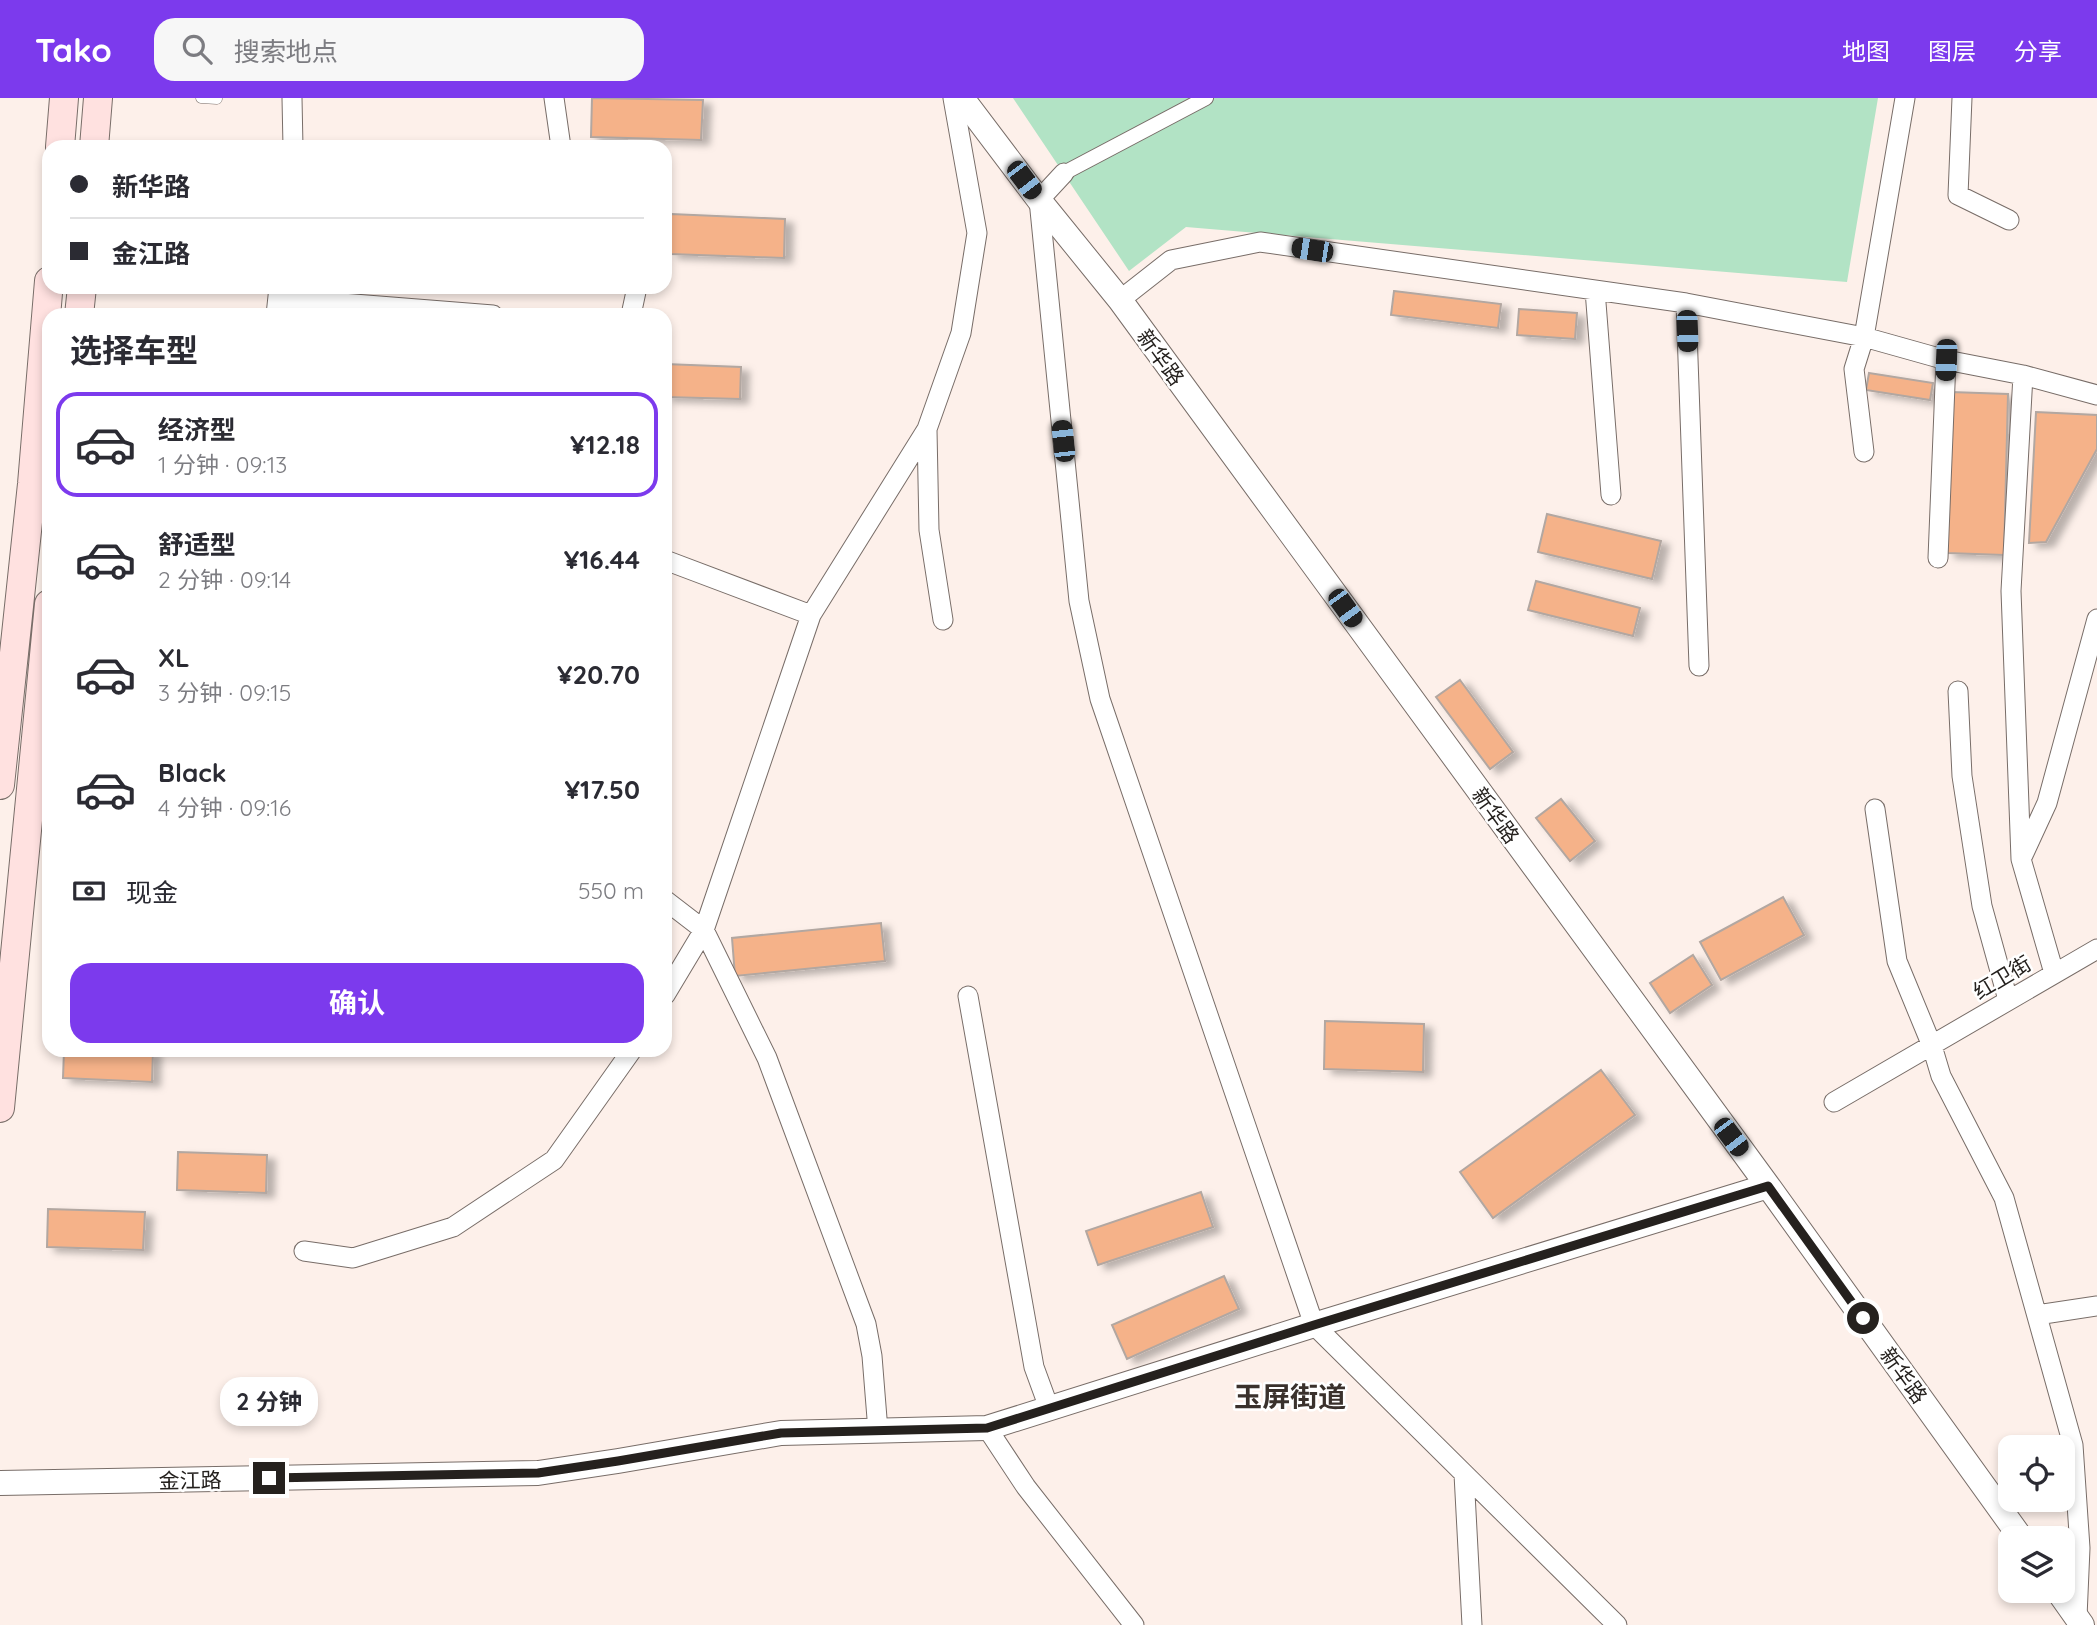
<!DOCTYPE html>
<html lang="zh">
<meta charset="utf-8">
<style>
body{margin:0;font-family:Quicksand,"Noto Sans SC",sans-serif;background:#f7f7f7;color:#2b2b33;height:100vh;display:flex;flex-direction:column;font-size:26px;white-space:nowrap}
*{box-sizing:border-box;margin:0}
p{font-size:23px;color:#7c7c81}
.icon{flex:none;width:38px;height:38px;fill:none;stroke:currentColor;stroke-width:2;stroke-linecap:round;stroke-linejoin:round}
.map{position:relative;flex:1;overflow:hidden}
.details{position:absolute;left:42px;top:210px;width:630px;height:749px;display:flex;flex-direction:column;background:#fff;border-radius:21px;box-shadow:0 4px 10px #0003}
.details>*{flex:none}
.hud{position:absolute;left:42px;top:42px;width:630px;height:154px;border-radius:21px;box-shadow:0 4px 10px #0003;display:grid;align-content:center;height:154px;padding:0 28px;background:#fff}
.controls{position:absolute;left:1998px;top:1337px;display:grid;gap:14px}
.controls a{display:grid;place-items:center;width:77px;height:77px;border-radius:14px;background:#fff;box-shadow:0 4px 10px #0003;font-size:35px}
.end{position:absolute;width:32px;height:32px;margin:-16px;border:9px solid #25211e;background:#fff;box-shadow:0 0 0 4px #fff}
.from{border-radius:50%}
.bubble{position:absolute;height:49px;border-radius:21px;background:#fff;box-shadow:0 4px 10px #0003;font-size:23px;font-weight:700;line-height:49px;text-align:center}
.car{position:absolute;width:21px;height:42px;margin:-21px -10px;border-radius:9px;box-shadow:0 0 5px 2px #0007;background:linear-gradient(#222 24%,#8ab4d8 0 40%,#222 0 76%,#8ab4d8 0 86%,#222 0)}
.hud b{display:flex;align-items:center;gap:24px;height:66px;font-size:26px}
.hud b+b{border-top:2px solid #e1e1e2}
.hud i{width:18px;height:18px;background:#2b2b33}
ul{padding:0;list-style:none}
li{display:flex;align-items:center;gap:21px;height:105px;margin:0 14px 10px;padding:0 14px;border:4px solid transparent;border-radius:21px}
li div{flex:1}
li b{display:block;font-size:26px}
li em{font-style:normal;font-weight:700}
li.selected{border-color:#7c3aed}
li>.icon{width:63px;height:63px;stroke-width:1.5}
h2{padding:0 28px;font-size:32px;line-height:84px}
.pay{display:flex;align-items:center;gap:18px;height:77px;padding:0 28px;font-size:26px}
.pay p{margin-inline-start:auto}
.cta{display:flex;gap:14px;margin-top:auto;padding:14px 28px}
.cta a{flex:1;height:80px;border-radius:21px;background:#7c3aed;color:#fff;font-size:28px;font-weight:700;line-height:80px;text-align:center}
header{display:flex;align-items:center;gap:42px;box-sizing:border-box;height:98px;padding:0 35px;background:#7c3aed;color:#fff}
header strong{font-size:33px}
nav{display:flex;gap:38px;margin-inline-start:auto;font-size:24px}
.search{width:490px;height:63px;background:#f7f7f7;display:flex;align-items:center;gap:18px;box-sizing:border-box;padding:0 24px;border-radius:21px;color:#7c7c81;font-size:26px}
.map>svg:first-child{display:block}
.green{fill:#b2e3c5}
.building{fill:#f5b289;stroke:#b2a7a1;stroke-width:2;filter:url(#shadow)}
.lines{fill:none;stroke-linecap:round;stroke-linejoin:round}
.service-casing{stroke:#786d68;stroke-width:11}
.pedestrian-casing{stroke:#786d68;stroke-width:16}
.minor-casing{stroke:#786d68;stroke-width:21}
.tertiary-casing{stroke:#786d68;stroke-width:26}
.secondary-casing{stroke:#786d68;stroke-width:30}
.service{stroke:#fff;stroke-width:10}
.pedestrian{stroke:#fff;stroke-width:14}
.minor{stroke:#fff;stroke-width:19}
.tertiary{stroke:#fff;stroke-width:24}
.secondary{stroke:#ffe1e0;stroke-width:28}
.route{stroke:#25211e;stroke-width:9}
.labels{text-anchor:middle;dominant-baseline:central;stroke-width:5;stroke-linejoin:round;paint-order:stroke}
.street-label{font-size:21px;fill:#25211e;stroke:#fff}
.district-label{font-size:28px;font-weight:bold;fill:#3a312c;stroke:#fff}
</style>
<header>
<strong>Tako</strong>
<div class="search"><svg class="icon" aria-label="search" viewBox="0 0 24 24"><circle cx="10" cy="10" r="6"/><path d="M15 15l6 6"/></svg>搜索地点</div>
<nav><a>地图</a><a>图层</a><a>分享</a></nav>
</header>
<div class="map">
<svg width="2097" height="1527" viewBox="0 0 2097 1527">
<defs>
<filter id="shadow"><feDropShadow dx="8" dy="4.5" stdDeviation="3.5" flood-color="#0004"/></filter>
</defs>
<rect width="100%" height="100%" fill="#fdf0ea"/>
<path class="green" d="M1013 0H1878L1847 184 1186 129 1129 173Z"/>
<path class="building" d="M592 0 703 2 701 42 591 39Z
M671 116 785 121 784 160 670 156Z
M1394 193 1501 206 1498 230 1391 217Z
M1519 211 1577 215 1575 241 1517 237Z
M665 266 741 269 740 301 665 299Z
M1869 275 1933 285 1930 302 1866 292Z
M1951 294 2008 296 2004 457 1947 455Z
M2036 314 2097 317V351L2046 444 2029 445Z
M1547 416 1661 443 1652 481 1538 454Z
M1536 483 1640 510 1633 538 1528 512Z
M1460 582 1513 654 1490 671 1436 599Z
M1561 701 1595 743 1570 763 1536 720Z
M1783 799 1804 837 1721 882 1700 844Z
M881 825 885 863 735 878 732 840Z
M1693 857 1712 887 1670 915 1650 885Z
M1325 923 1424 926 1423 974 1324 971Z
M64 952H153L152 984 63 980Z
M1601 972 1635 1017 1493 1120 1460 1074Z
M178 1054 267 1057 266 1095 177 1092Z
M1201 1094 1213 1129 1098 1167 1086 1133Z
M48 1111 145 1114 143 1152 47 1149Z
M1224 1178 1239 1211 1127 1261 1112 1227Z"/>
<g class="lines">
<defs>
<path id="service" d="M201 0 217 1"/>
<path id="pedestrian" d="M1064 75 1206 0"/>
<path id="minor" d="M292 0 293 49
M554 0 561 49
M1962 0 1958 97 2009 122
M1064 75 1039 102 1079 503 1100 601 1314 1227 1617 1527
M1595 192 1611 397
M278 200 493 217
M1120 202 1171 162 1260 144 1686 205 1864 239 1946 262 2023 277 2097 297
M1686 205 1699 568
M276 217 279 189
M631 217 637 189
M2023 277 2011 493 2021 761 2054 875
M927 332 929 432 943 522
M1864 354 1854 271 1864 239 1905 0
M1938 460 1946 262
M665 462 811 517
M1958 593 1962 678 1982 808 2008 902
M1875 711 1897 863 1932 948 1941 978 2004 1100 2073 1347 2080 1450 2077 1519
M2023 757 2047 705 2097 521
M665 802 704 832 767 960 866 1226 872 1258 878 1333
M665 897 704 832 811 517 927 331 961 235 977 135 953 0
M968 898 1034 1269 1049 1310
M1834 1004 2097 851
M304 1153 353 1160 453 1129 554 1062 632 952
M2037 1217 2097 1208
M987 1330 1026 1389 1134 1527
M1464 1376 1472 1527"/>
<path id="tertiary" d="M962 0 1039 102 1120 202 1768 1088 2021 1440
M0 1385 538 1375 618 1363 781 1335 987 1330 1314 1227 1768 1088
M2058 1493 2082 1527"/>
<path id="secondary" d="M60 49 64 0
M94 49 98 0
M79 217 82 189
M0 687 32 386 49 183
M0 1010 49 506"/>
</defs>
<use href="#service" class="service-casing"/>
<use href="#pedestrian" class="pedestrian-casing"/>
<use href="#minor" class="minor-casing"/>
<use href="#tertiary" class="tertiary-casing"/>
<use href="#secondary" class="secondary-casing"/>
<use href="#service" class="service"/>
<use href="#pedestrian" class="pedestrian"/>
<use href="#minor" class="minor"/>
<use href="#tertiary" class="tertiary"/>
<use href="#secondary" class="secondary"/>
</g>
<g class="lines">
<path class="route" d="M269 1380 538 1375 618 1363 781 1335 987 1330 1314 1227 1768 1088 1863 1220"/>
</g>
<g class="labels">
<g class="street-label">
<text transform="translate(1161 259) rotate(54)">新华路</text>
<text transform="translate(1496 717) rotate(54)">新华路</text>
<text transform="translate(2002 879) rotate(-31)">红卫街</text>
<text transform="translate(1904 1277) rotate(54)">新华路</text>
<text transform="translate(190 1382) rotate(-1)">金江路</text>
</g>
<g class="district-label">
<text x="1290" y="1298">玉屏街道</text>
</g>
</g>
</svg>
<div class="controls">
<a><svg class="icon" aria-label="locate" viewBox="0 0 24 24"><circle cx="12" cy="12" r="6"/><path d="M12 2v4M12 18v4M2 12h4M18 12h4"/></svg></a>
<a><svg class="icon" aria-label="layers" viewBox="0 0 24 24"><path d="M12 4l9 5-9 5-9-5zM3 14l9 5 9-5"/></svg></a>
</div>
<i class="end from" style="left:1863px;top:1220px"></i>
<i class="end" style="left:269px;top:1380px"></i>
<div class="bubble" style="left:220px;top:1279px;width:98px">2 分钟</div>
<i class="car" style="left:1024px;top:82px;rotate:143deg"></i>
<i class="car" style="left:1312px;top:152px;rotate:279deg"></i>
<i class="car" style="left:1687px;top:233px;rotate:178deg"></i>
<i class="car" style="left:1946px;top:262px;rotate:182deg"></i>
<i class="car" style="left:1063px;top:343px;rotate:354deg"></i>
<i class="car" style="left:1345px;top:510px;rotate:144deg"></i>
<i class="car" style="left:1731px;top:1039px;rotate:143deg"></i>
<div class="hud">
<b><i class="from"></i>新华路</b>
<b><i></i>金江路</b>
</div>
<section class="details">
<h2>选择车型</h2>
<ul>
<li class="selected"><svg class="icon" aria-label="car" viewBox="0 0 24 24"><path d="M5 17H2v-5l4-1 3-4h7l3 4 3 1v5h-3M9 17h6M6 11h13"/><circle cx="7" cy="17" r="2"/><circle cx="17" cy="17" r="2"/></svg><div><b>经济型</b><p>1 分钟 · 09:13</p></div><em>¥12.18</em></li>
<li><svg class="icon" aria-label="car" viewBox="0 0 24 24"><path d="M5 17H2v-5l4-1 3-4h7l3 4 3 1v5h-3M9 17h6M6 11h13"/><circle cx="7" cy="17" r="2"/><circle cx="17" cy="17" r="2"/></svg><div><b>舒适型</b><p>2 分钟 · 09:14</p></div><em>¥16.44</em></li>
<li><svg class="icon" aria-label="car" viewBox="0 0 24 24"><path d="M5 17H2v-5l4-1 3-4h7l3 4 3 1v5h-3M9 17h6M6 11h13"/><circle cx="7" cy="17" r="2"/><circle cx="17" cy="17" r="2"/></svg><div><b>XL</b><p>3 分钟 · 09:15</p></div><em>¥20.70</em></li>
<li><svg class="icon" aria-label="car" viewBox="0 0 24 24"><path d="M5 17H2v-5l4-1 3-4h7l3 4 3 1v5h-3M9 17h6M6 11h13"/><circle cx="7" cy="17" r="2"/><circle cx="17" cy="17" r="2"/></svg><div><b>Black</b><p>4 分钟 · 09:16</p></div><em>¥17.50</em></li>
</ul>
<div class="pay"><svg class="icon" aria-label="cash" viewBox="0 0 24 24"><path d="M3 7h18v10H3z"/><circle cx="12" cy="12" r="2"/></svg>现金<p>550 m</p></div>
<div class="cta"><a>确认</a></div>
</section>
</div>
